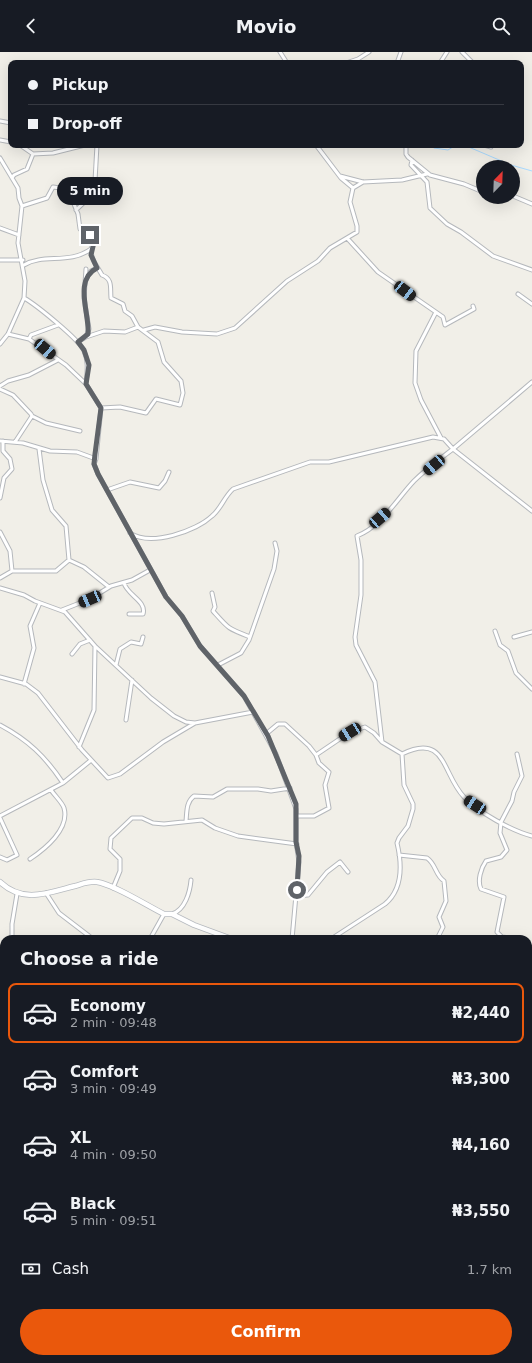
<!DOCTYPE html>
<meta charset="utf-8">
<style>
body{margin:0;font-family:"DejaVu Sans",sans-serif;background:#20242c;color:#f1f3f6;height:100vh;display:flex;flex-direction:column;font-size:15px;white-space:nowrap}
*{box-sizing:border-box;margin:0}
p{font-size:13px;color:#9ea1a6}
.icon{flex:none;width:22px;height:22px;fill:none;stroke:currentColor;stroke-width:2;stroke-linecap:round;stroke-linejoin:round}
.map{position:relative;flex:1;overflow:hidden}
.drawer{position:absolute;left:0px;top:883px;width:532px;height:428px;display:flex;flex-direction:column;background:#171b24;border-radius:12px 12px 0 0;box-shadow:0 4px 16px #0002}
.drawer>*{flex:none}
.banner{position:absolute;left:8px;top:8px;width:516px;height:88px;border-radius:8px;box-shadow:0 4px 16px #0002;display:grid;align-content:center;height:88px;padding:0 20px;background:#171b24}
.needle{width:26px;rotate:23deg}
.fabs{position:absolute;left:476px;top:108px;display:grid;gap:8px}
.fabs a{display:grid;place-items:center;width:44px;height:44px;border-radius:50%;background:#171b24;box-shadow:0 4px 16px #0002;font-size:20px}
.end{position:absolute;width:18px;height:18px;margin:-9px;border:5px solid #5f6368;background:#fff;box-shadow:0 0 0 2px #fff}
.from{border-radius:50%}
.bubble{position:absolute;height:28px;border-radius:14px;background:#171b24;box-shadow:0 4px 16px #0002;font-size:13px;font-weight:800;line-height:28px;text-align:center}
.car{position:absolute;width:12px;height:24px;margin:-12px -6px;border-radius:5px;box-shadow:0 0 3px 1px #0007;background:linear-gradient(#222 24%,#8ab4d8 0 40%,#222 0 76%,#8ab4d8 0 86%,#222 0)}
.banner b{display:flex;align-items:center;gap:14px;height:38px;font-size:15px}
.banner b+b{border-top:1px solid #363941}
.banner i{width:10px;height:10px;background:#f1f3f6}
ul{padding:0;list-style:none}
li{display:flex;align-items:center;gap:12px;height:60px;margin:0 8px 6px;padding:0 12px;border:2px solid transparent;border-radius:8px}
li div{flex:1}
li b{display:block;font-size:15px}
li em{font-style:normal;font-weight:800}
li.active{border-color:#ea580c}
li>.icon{width:36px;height:36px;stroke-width:1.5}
h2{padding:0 20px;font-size:18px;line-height:48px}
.pay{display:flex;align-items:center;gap:10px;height:44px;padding:0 20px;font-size:15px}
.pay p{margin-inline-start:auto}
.action{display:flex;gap:8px;margin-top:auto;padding:8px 20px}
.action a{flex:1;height:46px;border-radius:24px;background:#ea580c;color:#fff;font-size:16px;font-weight:800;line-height:46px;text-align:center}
header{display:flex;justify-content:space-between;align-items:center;height:52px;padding:0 20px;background:#171b24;font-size:18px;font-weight:800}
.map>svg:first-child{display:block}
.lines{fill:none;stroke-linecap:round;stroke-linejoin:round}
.stream{stroke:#aadaff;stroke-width:1}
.street-casing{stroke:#b5b8bc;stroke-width:5}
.secondary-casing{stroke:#b6babf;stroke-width:6}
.street{stroke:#fff;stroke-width:3}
.secondary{stroke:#fff;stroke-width:4.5}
.route{stroke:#5f6368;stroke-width:5}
</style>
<header><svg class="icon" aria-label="back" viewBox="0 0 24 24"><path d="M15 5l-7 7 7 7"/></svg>Movio<svg class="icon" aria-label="search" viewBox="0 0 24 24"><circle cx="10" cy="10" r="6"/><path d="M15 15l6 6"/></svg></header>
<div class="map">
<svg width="532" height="1311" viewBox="0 0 532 1311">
<rect width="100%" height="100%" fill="#f1efe8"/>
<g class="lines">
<path class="stream" d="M430 93 434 96 448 98 456 93
M464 93 511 113 532 119"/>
<defs>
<path id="street" d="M280 0 287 11
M462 0 473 11
M346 11 358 7 369 0
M397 11 401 0
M440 11 447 0
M0 69 11 71
M0 88 11 90
M20 93 33 102
M316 93 341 126 353 136
M406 93V102L408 105 430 123 464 132 483 140
M484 93 491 95
M0 106 18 136 19 146 22 154 18 191 25 229 24 246 8 282 0 292
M412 108 411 113 427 130 430 156 447 172 461 180 493 204 532 218
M340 124 363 130 402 128 427 122
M12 126 14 123 27 117 33 102 53 101 85 93
M353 136 363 130
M513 144 532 152
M22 154 47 146 53 135 68 137 78 162 80 177 95 186 91 197C69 213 44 201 24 213
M76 158 90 145 95 129 97 93
M0 176 19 183
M347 186 378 220 443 265 445 273 474 257 473 254
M0 208H23
M86 227 91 219 97 216
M518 242 532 252
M24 246C35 252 80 288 84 299 89 310 87 320 86 332
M435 262 416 299 415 331 421 348 441 386
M144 278 155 275 182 280 217 282 235 276 287 229 318 209 330 196 357 180V174L350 150 353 136
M8 282 29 287 66 313 86 332 101 356 96 407
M86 285 104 279 125 280 138 275 132 264 125 259 123 252 111 246C110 236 113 227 102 223 97 214 91 208 91 197
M29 287 31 283 58 273
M78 290 86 285 89 277 84 246 86 217
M0 334 8 329 29 323 58 308
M0 337 13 343 31 362 32 364 15 390
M101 356 120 355 146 361 156 347 180 353 183 341 181 329 164 310 158 290 138 275
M32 364 46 371 80 379
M0 389 23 391 50 399 77 400 96 407 94 412 98 422 166 545 182 564 200 594 244 644 276 702 296 757V790L299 810 292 887
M107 438 130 430 159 436 165 429 169 420
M0 446 4 426 12 417 10 407 3 399V389
M0 480 10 499 12 519 0 526
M130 481C151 495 196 479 212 464 221 457 224 445 233 437L310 410H329L433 385 444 387 453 397 532 330
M69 508 84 515 109 535
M12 519H56L69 508 66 474 52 458 43 428 39 397
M124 531C127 543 147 549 143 562H129
M0 536 24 543 35 549 65 560 95 594 151 646 174 664 186 670 195 671
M212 541 215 555 213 559C229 577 227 576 250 585
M62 558 90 547 111 534 132 528 150 518
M495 579 500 593 508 599 516 621 532 637
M514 585 532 580
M72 602 80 592 90 588
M116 613 120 597 131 590 141 592 143 585
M218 613 241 601 249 588 274 517 277 499 275 491
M0 625 26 632 38 641 82 698 108 726 120 722 163 690 195 671 253 660
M24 632 34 596 30 574 40 551
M126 668 132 628
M0 673C28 688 45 704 63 731L90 709
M266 682 278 672H285L309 694 316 703 319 711 329 720 325 733 329 756 314 764H296
M382 690 375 630 356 593 355 585 361 543V508L357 484C382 474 396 448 414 429 426 417 440 407 453 397L532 459
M79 695 94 658 95 594
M402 702C446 680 442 722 464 745 478 760 512 779 532 784
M316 703 350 680 365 675 374 681 382 690 402 702
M0 764 63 731
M0 766 17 803 7 808 0 805
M186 769C187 760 186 750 194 744L213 745 227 737H258L271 739 290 736
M399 803 427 806C436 812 435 823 444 829L446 849 439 865 443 875 437 887
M30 807C45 797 70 777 64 756 62 750 55 744 51 738
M113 836 120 819V807L110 797 111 786 132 766H142L153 771 164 772 202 768 215 776 238 784 297 792
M46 841 59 861 93 887
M296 844 308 843 327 820 340 810 348 820
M172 862C185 858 190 840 191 828
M12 887V872L17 842
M150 887 164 862
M331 887 385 852C403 837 402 812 397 791L399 786 408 774 413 757V752L404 733 402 702
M517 887 502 885 497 880 504 845 481 837C477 829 481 816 486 809L501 805 507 798 500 781 501 770 512 749 514 740 522 724 517 702
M528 957 532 952
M0 1001 4 999
M528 1006 532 1003
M0 1066 4 1070
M0 1147 4 1146
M528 1189 532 1192
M0 1230 4 1232
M0 1258H4
M0 1263 4 1266
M152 1307 154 1311
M34 1311 35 1307
M245 1311 249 1307
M404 1311 405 1307"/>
<path id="secondary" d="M0 830C23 852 48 841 75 834 82 832 89 829 97 830 115 833 146 853 164 862H172L194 873 232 887
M528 1016H532"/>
</defs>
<use href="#street" class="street-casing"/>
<use href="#secondary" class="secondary-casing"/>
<use href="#street" class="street"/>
<use href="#secondary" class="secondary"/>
</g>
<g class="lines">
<path class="route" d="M90 183 95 186 91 203 97 216C73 228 90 262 88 282L78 290 84 298 89 313 86 332 101 356 95 402 94 412 98 422 166 545 182 564 200 594 244 644 268 684 296 752V790L299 804 297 838"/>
</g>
</svg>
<div class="fabs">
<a><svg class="needle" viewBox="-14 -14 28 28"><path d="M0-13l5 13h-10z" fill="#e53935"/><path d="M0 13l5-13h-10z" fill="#9ea1a6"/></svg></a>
</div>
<i class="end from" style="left:297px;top:838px"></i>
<i class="end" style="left:90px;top:183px"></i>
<div class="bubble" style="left:57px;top:125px;width:66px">5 min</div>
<i class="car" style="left:405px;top:239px;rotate:128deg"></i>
<i class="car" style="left:45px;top:297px;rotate:131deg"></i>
<i class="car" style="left:434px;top:413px;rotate:230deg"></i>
<i class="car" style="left:380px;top:466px;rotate:49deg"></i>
<i class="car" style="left:90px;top:547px;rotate:247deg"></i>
<i class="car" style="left:350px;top:680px;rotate:239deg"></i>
<i class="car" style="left:475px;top:753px;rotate:303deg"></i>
<div class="banner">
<b><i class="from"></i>Pickup</b>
<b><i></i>Drop-off</b>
</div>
<section class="drawer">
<h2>Choose a ride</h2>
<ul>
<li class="active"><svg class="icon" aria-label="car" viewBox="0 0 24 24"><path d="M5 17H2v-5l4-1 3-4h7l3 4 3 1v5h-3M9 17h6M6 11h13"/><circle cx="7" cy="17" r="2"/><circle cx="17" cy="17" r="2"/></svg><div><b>Economy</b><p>2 min · 09:48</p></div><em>₦2,440</em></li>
<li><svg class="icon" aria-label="car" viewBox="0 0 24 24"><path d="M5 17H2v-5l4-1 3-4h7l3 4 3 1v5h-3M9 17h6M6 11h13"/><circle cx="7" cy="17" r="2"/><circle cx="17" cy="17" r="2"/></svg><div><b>Comfort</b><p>3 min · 09:49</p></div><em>₦3,300</em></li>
<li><svg class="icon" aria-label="car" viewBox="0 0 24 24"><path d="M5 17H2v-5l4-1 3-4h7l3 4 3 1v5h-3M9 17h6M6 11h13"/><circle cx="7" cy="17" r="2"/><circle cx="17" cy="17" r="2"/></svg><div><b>XL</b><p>4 min · 09:50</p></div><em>₦4,160</em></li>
<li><svg class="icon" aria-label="car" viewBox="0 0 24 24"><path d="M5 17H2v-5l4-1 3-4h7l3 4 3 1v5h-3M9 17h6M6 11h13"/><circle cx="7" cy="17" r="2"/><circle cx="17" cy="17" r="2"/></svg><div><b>Black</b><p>5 min · 09:51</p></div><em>₦3,550</em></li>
</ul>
<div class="pay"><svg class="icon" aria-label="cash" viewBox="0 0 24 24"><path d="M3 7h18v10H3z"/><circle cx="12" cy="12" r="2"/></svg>Cash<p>1.7 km</p></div>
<div class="action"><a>Confirm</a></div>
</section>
</div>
